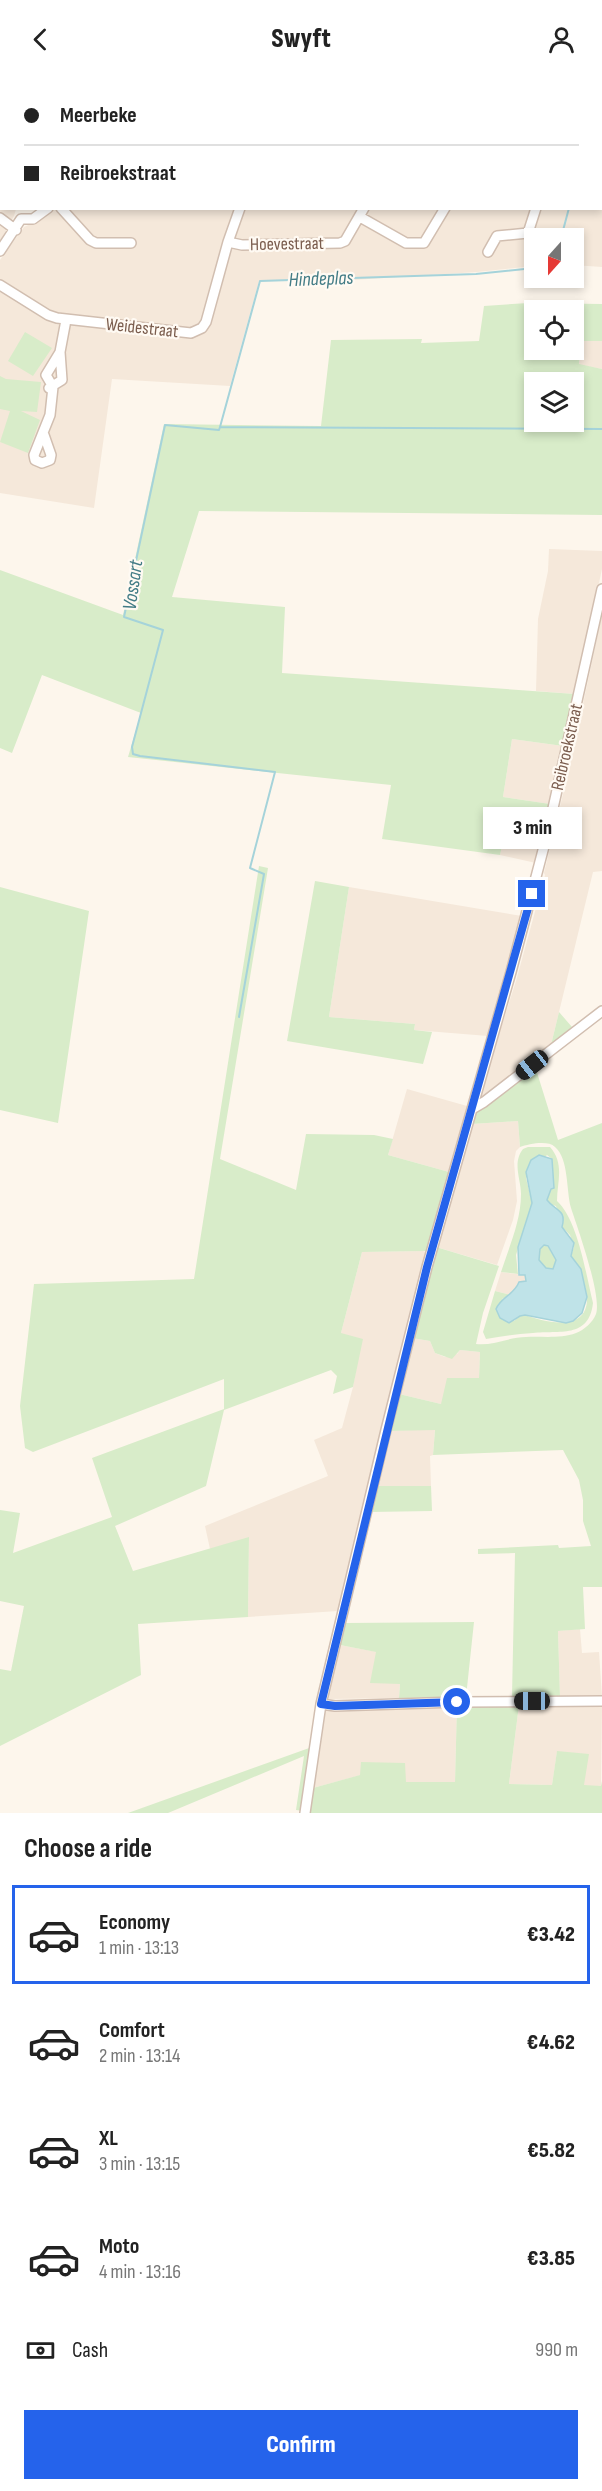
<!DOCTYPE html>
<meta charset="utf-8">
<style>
body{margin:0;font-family:"Sofia Sans Condensed",sans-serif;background:#f2f2f2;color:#222;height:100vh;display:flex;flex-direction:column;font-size:22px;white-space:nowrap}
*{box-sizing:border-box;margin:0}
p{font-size:20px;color:#767676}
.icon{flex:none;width:33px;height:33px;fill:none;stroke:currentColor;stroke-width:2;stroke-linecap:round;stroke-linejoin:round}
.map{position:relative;height:1735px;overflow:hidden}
.drawer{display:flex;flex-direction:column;background:#fff;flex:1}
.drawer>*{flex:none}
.top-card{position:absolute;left:0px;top:0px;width:603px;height:132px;box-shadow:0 3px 9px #0003;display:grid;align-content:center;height:132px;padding:0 24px;background:#fff}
.needle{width:39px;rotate:201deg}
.tools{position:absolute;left:524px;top:150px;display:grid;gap:12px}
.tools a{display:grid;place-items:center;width:60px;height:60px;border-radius:0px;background:#fff;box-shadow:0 3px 9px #0003;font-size:30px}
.end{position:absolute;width:27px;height:27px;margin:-14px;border:8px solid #2563eb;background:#fff;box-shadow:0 0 0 3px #fff}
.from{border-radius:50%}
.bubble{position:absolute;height:42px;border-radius:0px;background:#fff;box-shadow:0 3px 9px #0003;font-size:20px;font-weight:800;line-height:42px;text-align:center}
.car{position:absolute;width:18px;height:36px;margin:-18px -9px;border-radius:8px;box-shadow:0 0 4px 2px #0007;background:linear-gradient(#222 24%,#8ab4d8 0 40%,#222 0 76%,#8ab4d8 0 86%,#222 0)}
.top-card b{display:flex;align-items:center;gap:21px;height:57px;font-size:22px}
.top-card b+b{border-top:2px solid #e0e0e0}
.top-card i{width:15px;height:15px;background:#222}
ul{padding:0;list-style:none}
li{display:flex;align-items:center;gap:18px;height:99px;margin:0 12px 9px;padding:0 12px;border:3px solid transparent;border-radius:0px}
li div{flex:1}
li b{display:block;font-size:22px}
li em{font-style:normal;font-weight:800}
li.selected{border-color:#2563eb}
li>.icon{width:54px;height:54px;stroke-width:1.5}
h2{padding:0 24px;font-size:27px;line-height:72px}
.pay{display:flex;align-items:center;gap:15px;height:66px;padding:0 24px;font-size:22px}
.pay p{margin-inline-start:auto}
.button{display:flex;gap:12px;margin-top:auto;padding:12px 24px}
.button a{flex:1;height:69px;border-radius:0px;background:#2563eb;color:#fff;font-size:24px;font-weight:800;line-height:69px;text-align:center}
header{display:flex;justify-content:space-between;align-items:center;height:78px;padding:0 24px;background:#fff;font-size:27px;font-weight:800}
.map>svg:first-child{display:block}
.residential{fill:#f5e8da}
.green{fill:#d8ecc9;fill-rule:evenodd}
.water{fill:#bfe3e8;stroke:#a5d3da;stroke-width:1.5;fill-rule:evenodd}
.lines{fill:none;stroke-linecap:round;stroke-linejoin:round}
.stream{stroke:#a5d3da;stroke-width:2}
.minor-casing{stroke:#d1beb0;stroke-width:12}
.minor{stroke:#fff;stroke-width:9}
.route{stroke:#2563eb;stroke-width:8}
.labels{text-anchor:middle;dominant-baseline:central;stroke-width:4.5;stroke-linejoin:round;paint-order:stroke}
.street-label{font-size:18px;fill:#7a5c4d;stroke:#fffaf3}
.water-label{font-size:20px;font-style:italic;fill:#437c86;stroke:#fffaf3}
</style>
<header><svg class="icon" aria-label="back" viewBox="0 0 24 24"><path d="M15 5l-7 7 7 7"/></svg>Swyft<svg class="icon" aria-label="person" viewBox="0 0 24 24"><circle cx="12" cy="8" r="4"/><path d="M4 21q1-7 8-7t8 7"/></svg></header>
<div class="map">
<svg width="602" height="1735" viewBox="0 0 602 1735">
<rect width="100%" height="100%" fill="#fdf6ec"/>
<path class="residential" d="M0 0 8 1 2 2V130L16 131 14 138 0 163Z
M19 0H191L19 2Z
M206 0H602V189L573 187V160H534V188L477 194 353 202 259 203 230 308 112 301 94 430 0 415V182L24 149 42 141 54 131 602 130V2L204 1Z
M581 263H602V291L579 287Z
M549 471 602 473V491L575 616 536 613 538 541 548 493Z
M602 537V793L593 794 551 967 482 1022H478L516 903 545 797 544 795 570 687Z
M512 661 563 668 550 726 503 719Z
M509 736 545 744 536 785 500 777Z
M349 809 522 838 488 958 414 952 415 946 329 939Z
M407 1011 467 1028 449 1094 388 1077Z
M518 1043 520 1069 516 1073 514 1083 517 1123 513 1142 497 1187 436 1169 472 1046Z
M423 1173 426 1174 338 1533 248 1539 249 1460 210 1471 205 1448 328 1398 314 1362 342 1350 353 1309 356 1292 341 1255 362 1174Z
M501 1194 525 1197 526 1203 519 1204 511 1217 495 1213Z
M412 1260 430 1263 435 1275 445 1279 457 1276 460 1272 480 1274 479 1300 441 1326 399 1316Z
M435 1351 433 1377 430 1378 431 1408H376L390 1353Z
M580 1551 582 1575 599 1574 602 1619H560L558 1553Z
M340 1567 377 1574 400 1606 399 1620 329 1621 328 1618Z
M457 1626 455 1704H406L361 1684V1697L313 1710 324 1632 326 1630Z
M519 1627 602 1628 601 1708H584L557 1674 552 1707 509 1706Z"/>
<path class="green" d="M528 225 602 226V263H581L579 286 602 291V437L199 433 172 519 285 529 282 595 575 616 563 668 512 661 503 719 550 726 545 744 509 737 500 777 382 761 391 707 128 679 141 635 42 597 12 675 0 670V492L123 537 164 346 321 348 331 262 422 261 421 265 479 263 484 228ZM534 232H573V272H534ZM534 304H573V344H534Z
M25 254 52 270 33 298 8 283Z
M0 298 6 301 41 304 37 334 21 333 40 342 28 375 0 364 10 333 0 331Z
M259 788 268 790 220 1081 296 1112 306 1056 374 1057 393 1061 388 1077 449 1094 426 1173 362 1174 341 1255 363 1261 353 1309 333 1316 337 1298 331 1292 224 1332 206 1408 115 1448 133 1493 249 1459 248 1539 138 1546 141 1597 0 1668V1591L11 1593 24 1528 0 1523V1432L20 1435 13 1475 112 1439 92 1380 224 1331V1301L33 1374 25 1370 20 1328 34 1206 194 1201Z
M315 803 349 809 329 939 415 946 414 952 432 954 423 986 287 963Z
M0 809 89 833 58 1045 0 1032Z
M559 934 572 949 551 967Z
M535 988 558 1062 602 1045V1509H583L585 1551 558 1553 560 1619 512 1618 515 1475 478 1476V1471L558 1467 559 1470 591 1468 583 1443V1422L579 1402 563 1372 433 1377 435 1352 390 1353 399 1316 441 1326 447 1300H479L480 1274 460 1272 452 1281 435 1275 430 1263 412 1260 436 1169 499 1188 483 1235 476 1266C492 1268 510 1259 526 1259 542 1258 560 1261 576 1255 584 1252 593 1244 596 1236 602 1218 578 1151 571 1130 566 1112 569 1081 555 1069 548 1062 529 1066 520 1069L518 1043 472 1046 475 1033Z
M528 1069H550C565 1086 557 1104 557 1123 578 1142 586 1197 593 1225 589 1261 559 1252 533 1255 517 1256 502 1258 486 1261L483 1254 495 1213 511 1217 502 1221 514 1243 520 1238 525 1237C544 1244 587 1255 587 1221 587 1213 583 1201 581 1193 580 1188 574 1183 571 1178L574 1169 570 1157 562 1149 556 1128 549 1126 547 1122 553 1104 552 1081 547 1077 526 1100 532 1125 516 1177 518 1196 501 1194C509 1169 521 1143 521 1116 521 1101 512 1085 523 1071Z
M544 1167 548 1169 556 1182 553 1191H546L539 1182 540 1171Z
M376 1408H431L432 1433 370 1434Z
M474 1544 466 1619 399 1620 400 1606 370 1605 376 1574 340 1567 345 1545Z
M457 1626 519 1627 509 1706 552 1707 557 1673 589 1676 584 1707 601 1708 602 1703V1735H309L313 1710 360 1697 361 1684 405 1685 406 1704H455Z
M312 1669 303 1733 296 1732 304 1678 168 1735H128Z"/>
<path class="water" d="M539 1077 552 1081 554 1110 551 1111 547 1122C555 1133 567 1131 562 1149L574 1165 571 1178 581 1191 587 1219 582 1235 573 1243 566 1245 525 1237 520 1238 509 1245 500 1240 496 1231C501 1219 514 1217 519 1204L526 1203 525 1197H519L518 1169 532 1125 526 1094 531 1082ZM544 1167 548 1168 556 1182 553 1191 546 1190 539 1182 540 1171Z"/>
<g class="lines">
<path class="stream" d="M561 160 569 130
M220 349 260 203 476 196 534 190
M239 939 264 796 250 790 275 694 140 678 133 676 132 669 163 552 124 539 165 347 219 352 220 349 602 351"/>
<defs>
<path id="minor" d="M14 0V2
M212 0 213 2
M197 2 199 0
M336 2 337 0
M575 2 576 0
M0 59H2
M61 130 90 162 96 165H131
M360 139 406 165H424L445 130
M0 140 16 152
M228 164 242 167 340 165 345 163 364 130
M0 173 21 141H33L48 130
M488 174 497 158 528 155 536 130
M0 207 48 237 57 240 191 255 202 250 206 244 228 164 240 130
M49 310 62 302 60 274
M44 357 51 377 50 382 42 385 35 382 34 377 50 337 53 309 46 297 60 274 66 242
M472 1031 484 1024 602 933
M321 1626 335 1628 457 1624 602 1623
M305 1735 321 1626 386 1352 427 1189 511 894 547 757 602 511"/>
</defs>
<use href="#minor" class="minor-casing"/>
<use href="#minor" class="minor"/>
</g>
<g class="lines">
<path class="route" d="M457 1624 335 1628 321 1626 427 1189 532 816"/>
</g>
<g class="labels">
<g class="street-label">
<text transform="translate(287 166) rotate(-1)">Hoevestraat</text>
<text transform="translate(142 250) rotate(6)">Weidestraat</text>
<text transform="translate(567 669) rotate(-77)">Reibroekstraat</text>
</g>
<g class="water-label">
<text transform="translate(321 201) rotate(-2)">Hindeplas</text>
<text transform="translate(133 507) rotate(-82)">Vossart</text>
</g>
</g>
</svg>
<div class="tools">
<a><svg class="needle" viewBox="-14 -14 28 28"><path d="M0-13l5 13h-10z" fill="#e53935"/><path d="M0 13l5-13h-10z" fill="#767676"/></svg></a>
<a><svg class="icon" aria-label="locate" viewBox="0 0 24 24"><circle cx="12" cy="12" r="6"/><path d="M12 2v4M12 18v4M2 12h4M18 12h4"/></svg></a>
<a><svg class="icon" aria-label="layers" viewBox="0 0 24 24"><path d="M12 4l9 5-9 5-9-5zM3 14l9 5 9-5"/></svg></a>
</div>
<i class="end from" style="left:457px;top:1624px"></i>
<i class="end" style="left:532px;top:816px"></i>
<div class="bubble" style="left:483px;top:729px;width:99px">3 min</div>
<i class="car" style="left:532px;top:987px;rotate:232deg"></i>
<i class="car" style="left:532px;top:1623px;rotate:270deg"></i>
<div class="top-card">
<b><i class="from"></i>Meerbeke</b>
<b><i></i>Reibroekstraat</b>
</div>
</div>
<section class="drawer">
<h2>Choose a ride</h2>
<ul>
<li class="selected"><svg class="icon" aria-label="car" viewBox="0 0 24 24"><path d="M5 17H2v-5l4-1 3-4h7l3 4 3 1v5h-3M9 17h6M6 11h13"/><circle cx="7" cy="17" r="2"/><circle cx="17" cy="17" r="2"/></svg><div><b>Economy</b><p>1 min · 13:13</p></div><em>€3.42</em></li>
<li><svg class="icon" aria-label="car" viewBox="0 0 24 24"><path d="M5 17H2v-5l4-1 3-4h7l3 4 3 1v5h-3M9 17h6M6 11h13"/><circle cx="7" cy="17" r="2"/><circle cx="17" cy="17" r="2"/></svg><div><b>Comfort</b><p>2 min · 13:14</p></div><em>€4.62</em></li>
<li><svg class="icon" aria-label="car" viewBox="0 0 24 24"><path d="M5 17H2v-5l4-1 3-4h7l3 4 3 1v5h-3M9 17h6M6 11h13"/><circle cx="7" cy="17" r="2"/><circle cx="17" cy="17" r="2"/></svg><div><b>XL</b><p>3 min · 13:15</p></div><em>€5.82</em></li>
<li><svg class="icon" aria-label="car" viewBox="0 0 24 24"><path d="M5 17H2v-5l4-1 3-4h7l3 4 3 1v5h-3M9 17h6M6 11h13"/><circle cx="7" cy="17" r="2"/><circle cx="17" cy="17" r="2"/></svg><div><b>Moto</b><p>4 min · 13:16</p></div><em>€3.85</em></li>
</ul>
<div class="pay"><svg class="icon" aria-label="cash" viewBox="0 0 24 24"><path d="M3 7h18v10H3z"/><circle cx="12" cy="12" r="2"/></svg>Cash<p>990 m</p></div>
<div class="button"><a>Confirm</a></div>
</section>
